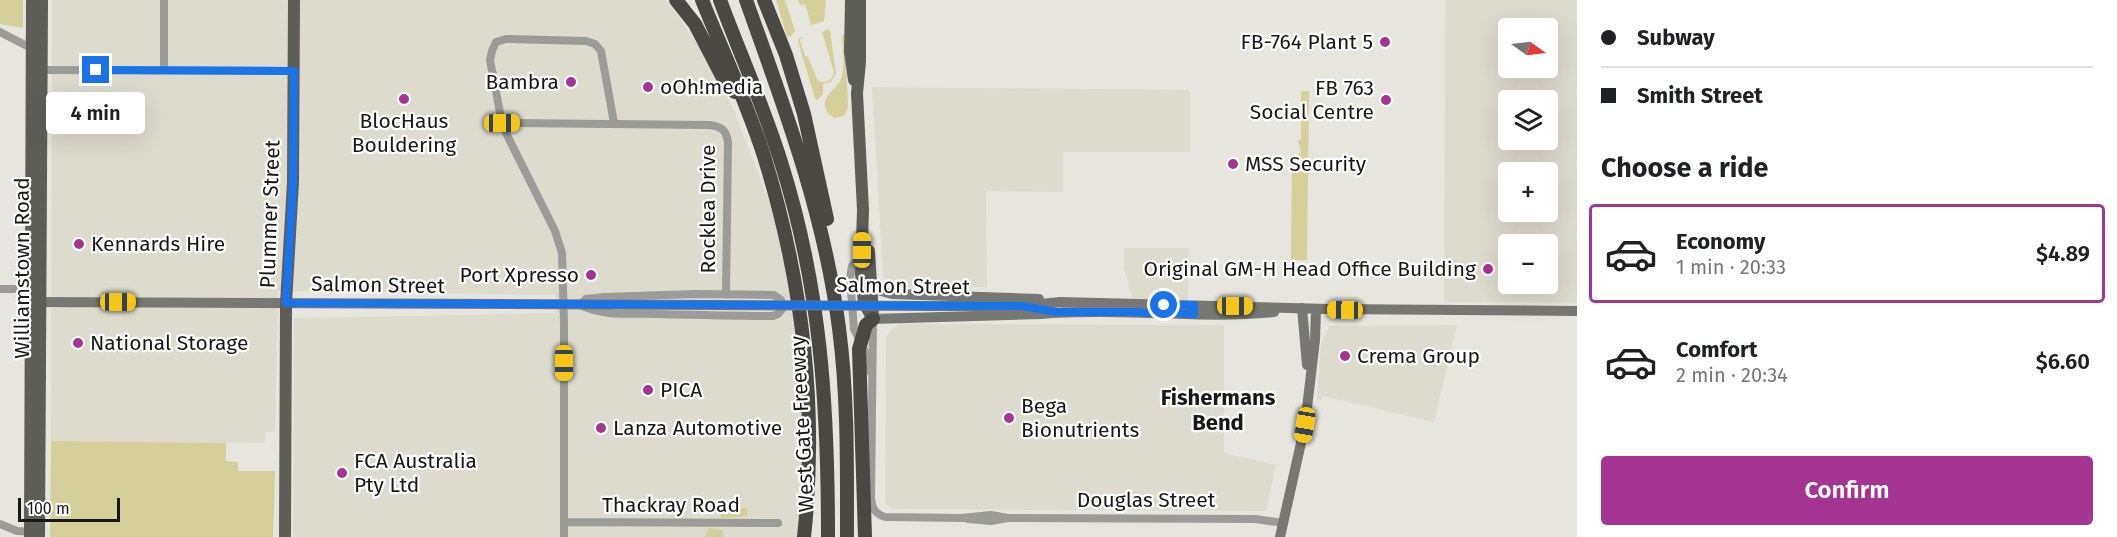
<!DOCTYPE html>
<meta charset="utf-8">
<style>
body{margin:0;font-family:"Fira Sans",sans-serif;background:#f2f2f2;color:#202124;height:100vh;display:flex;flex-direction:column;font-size:22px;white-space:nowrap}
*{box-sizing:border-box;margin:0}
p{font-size:20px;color:#757577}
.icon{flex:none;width:33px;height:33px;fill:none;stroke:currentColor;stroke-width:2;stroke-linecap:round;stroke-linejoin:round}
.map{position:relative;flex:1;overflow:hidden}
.panel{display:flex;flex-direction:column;background:#fff;width:540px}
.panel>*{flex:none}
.top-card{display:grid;align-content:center;height:132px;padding:0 24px;background:#fff}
.needle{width:39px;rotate:104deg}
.tools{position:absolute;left:1498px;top:18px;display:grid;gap:12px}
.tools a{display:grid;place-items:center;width:60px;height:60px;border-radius:6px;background:#fff;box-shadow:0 6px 24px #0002;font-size:30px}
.scale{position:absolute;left:18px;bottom:15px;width:102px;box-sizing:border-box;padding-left:6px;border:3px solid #181816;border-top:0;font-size:16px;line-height:21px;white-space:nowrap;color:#181816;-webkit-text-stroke:4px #fff;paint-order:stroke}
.end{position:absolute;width:27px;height:27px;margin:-14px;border:8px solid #1a73e8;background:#fff;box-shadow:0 0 0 3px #fff}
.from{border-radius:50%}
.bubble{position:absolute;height:42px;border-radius:6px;background:#fff;box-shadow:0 6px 24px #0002;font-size:20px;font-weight:600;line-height:42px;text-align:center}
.car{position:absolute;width:18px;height:36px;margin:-18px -9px;border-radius:8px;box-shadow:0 0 4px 2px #0007;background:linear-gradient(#f5c518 24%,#345 0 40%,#f5c518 0 76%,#345 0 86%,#f5c518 0)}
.top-card b{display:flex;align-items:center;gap:21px;height:57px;font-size:22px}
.top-card b+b{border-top:2px solid #e0e0e0}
.top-card i{width:15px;height:15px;background:#202124}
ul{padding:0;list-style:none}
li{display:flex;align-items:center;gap:18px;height:99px;margin:0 12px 9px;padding:0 12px;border:3px solid transparent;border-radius:6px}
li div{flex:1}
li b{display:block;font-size:22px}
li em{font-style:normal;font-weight:600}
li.selected{border-color:#a53592}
li>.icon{width:54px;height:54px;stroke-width:1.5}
h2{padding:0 24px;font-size:27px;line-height:72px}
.action{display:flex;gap:12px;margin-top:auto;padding:12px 24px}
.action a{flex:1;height:69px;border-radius:6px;background:#a53592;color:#fff;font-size:24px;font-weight:600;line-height:69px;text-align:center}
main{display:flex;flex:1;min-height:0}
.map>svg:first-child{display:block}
.built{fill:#dddbcd;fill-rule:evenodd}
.green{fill:#d5cf99}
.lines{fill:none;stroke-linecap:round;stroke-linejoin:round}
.street{stroke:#9b9b98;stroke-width:8}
.secondary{stroke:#777773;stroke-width:10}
.primary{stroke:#5e5e59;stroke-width:12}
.highway{stroke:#494843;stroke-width:14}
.secondary-bridge{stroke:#777773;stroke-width:10}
.route{stroke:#1a73e8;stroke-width:8}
.poi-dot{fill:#a53592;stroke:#fff;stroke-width:2}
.labels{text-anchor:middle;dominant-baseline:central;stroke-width:4.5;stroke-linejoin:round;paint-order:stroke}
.poi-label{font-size:21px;fill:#181816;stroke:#fff;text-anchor:start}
.street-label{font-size:21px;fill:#181816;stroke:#fff}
.neighbourhood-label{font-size:22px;font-weight:bold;fill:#181816;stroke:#fff}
</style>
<main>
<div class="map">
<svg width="1577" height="537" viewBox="0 0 1577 537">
<rect width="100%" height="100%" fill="#e6e6df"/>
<path class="built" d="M52 0H664L668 2 699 46 733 108 776 219 802 358 805 484 798 537H293L294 318 556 313V295L278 291 275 432H265V443L51 441Z
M1445 0H1577V303L1444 302ZM1509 28H1548V68H1509ZM1509 100H1548V140H1509ZM1548 172V212H1509V172ZM1548 244V284H1509V244Z
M872 87 1190 90V152H1063V192L986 191 987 287H894L886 282 883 274Z
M1124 248H1189L1188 302 1133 301 1124 268Z
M898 324 1224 325V453L1276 465 1266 511 891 509 885 503 886 336Z
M1457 325 1434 422 1323 396 1321 400 1317 399 1321 344 1329 326Z"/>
<path class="green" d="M0 0H23V28L0 24Z
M776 0H785L795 31 791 36 787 37Z
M798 0H826L824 21 808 26 811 24 805 4 800 5Z
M828 29 830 31 836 73 831 82 823 84V94L817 100 815 99 798 41 799 38 804 37 800 40 805 56 808 57 818 81C825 84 833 80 834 72L822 32Z
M842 35H845L848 107 845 115 835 118C830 115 824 111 825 103 826 94 837 88 841 79 846 66 842 49 842 35Z
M1301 91H1309L1307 260H1291L1292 157 1301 153 1298 140H1301Z
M51 441 226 443V461L238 462V471H275L273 537H50Z
M719 508H747V516L721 518Z
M709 528 723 530V537H705Z"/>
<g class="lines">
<path class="street" d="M0 32 25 45
M37 70 294 71
M164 70V0
M502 123 710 125C722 127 726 130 728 142L726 294
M861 255 852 266 850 278 854 329 866 354 869 371
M0 289H31
M696 294 774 295 781 300 783 308 778 314 773 316C735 316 696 315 657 314 632 313 604 317 580 305L586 299 604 297Z
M873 319 871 498C872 508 875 514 885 517L961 518 991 515 1008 518
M968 519 991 521 1008 518 1255 519 1284 523
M564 522 778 523
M0 524 17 531 33 532
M564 537V323L562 253 555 231 507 135 502 123 490 60 492 51 496 42 506 39 586 41 595 44 601 51 614 123"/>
<path class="secondary" d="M871 282 881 291 892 294 1039 299
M34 302 717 305
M934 306H1022L1060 302 1328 309 1577 311
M1302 308 1307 365
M873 319 1041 314C1061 312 1081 312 1101 312 1159 312 1216 318 1274 312
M1280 537 1305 425 1315 340 1316 309"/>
<path class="primary" d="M851 0 850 52 854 80
M860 0V62L857 93 863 210 861 274 864 303 873 319
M869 251 873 315
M30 537 32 0
M39 537 42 0
M285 537 286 303 293 182 294 0"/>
<path class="highway" d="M676 0 695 24 722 76 735 92
M702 0C723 52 747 103 764 156 802 279 818 409 804 537
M720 0C740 54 764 107 781 162 821 288 828 406 828 537
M746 0C785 109 824 212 839 328 848 397 847 467 847 537
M764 0 786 55 804 114 827 219
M865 537 859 349 866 325 873 319"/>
<path class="secondary-bridge" d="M717 305 934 306"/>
</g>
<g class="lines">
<path class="route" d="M96 70 294 71 293 182 286 303 1022 306 1057 312H1131L1194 314V305H1164"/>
</g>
<g class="poi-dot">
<circle cx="1385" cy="42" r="6"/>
<circle cx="571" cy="82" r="6"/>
<circle cx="648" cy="87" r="6"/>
<circle cx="404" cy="99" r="6"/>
<circle cx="1386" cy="100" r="6"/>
<circle cx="1233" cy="164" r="6"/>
<circle cx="79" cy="244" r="6"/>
<circle cx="1488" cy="269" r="6"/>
<circle cx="591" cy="275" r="6"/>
<circle cx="78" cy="343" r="6"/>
<circle cx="1345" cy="356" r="6"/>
<circle cx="648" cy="390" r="6"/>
<circle cx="1009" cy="418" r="6"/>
<circle cx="601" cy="428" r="6"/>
<circle cx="342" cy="473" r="6"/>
</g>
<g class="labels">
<g class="poi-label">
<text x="1373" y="42" text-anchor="end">FB-764 Plant 5</text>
<text x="559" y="82" text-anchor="end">Bambra</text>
<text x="660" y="87">oOh!media</text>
<text x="1374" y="88" text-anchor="end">FB 763<tspan x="1374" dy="24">Social Centre</tspan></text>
<text x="404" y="121" text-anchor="middle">BlocHaus<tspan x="404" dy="24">Bouldering</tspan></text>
<text x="1245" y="164">MSS Security</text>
<text x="91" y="244">Kennards Hire</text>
<text x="1476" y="269" text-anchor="end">Original GM-H Head Office Building</text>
<text x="579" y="275" text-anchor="end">Port Xpresso</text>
<text x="90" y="343">National Storage</text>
<text x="1357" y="356">Crema Group</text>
<text x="660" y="390">PICA</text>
<text x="1021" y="406">Bega<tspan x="1021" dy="24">Bionutrients</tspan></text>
<text x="613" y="428">Lanza Automotive</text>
<text x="354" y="461">FCA Australia<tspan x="354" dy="24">Pty Ltd</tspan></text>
</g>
<g class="street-label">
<text transform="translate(708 209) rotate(-90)">Rocklea Drive</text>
<text transform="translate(270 214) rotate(-88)">Plummer Street</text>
<text transform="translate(22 268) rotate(-90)">Williamstown Road</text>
<text transform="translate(378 285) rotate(1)">Salmon Street</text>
<text transform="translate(903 286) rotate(1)">Salmon Street</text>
<text transform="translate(802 424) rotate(-93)">West Gate Freeway</text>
<text x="1146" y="500">Douglas Street</text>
<text x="671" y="505">Thackray Road</text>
</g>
<g class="neighbourhood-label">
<text x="1218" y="397">Fishermans<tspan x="1218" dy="25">Bend</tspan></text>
</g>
</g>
</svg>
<div class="tools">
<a><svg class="needle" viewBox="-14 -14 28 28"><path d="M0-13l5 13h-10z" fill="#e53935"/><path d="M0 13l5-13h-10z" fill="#757577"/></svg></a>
<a><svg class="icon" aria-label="layers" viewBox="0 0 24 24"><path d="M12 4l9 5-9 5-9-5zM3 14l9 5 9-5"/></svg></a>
<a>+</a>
<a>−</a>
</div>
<div class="scale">100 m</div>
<i class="end from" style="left:1164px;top:305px"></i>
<i class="end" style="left:96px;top:70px"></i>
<div class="bubble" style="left:46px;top:92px;width:99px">4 min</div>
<i class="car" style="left:502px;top:123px;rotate:90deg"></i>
<i class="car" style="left:862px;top:250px;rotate:0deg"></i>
<i class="car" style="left:118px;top:302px;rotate:90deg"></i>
<i class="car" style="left:1235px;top:306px;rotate:90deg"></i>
<i class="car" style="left:1345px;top:310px;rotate:271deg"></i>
<i class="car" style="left:564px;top:363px;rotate:180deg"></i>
<i class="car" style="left:1305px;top:425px;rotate:189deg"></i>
</div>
<section class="panel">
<div class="top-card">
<b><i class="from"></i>Subway</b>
<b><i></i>Smith Street</b>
</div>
<h2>Choose a ride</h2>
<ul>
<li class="selected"><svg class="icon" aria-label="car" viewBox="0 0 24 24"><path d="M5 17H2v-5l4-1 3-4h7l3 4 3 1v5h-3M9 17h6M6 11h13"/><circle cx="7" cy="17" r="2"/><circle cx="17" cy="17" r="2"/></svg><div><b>Economy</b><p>1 min · 20:33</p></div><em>$4.89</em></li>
<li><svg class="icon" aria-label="car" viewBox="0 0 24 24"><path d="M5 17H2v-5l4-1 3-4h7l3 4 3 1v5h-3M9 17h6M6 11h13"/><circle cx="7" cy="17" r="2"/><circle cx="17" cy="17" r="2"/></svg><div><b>Comfort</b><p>2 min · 20:34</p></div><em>$6.60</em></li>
</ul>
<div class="action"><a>Confirm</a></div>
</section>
</main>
